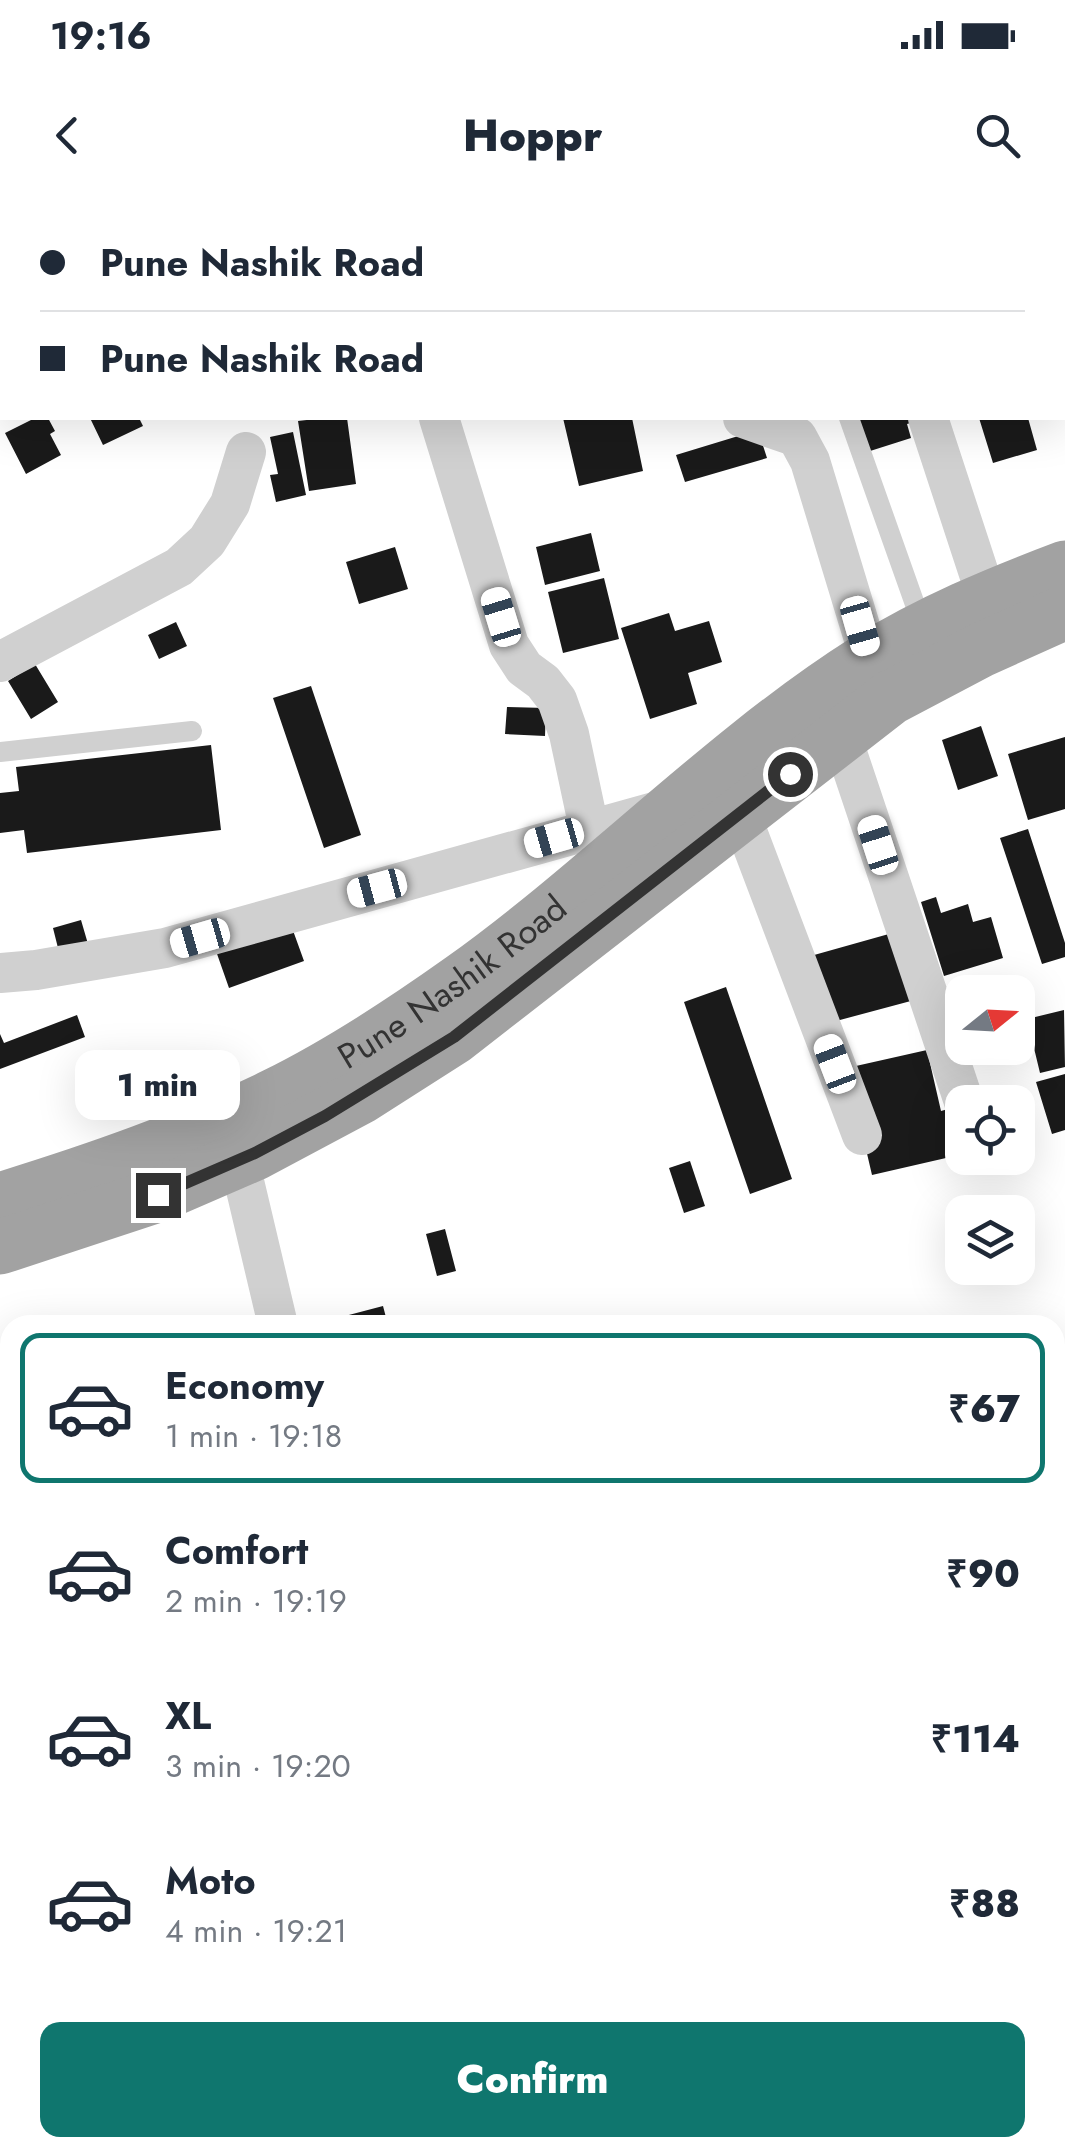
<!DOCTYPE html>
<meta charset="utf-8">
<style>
body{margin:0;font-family:Jost,sans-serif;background:#f6f6f7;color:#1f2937;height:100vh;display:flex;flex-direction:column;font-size:38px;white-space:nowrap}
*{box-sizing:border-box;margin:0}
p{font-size:32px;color:#747a83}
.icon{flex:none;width:55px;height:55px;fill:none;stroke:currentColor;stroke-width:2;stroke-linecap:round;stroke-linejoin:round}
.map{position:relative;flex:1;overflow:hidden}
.panel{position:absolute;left:0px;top:1115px;width:1065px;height:842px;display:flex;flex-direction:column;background:#fff;border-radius:30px 30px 0 0;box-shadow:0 10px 40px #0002}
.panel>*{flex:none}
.guide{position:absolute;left:0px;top:0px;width:1065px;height:220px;box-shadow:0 10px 40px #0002;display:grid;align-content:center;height:220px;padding:0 40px;background:#fff}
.needle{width:65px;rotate:72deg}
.controls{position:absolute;left:945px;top:775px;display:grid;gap:20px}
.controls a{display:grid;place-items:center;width:90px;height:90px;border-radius:20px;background:#fff;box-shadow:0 10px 40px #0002;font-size:50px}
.end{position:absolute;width:45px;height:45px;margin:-22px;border:12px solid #333;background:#fff;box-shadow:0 0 0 5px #fff}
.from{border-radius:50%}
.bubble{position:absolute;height:70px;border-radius:20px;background:#fff;box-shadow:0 10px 40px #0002;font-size:32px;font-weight:800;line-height:70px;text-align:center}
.car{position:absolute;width:30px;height:60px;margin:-30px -15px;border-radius:12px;box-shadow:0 0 8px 2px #0007;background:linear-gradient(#fff 24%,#345 0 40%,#fff 0 76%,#345 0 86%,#fff 0)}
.guide b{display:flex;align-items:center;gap:35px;height:95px;font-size:38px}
.guide b+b{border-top:2px solid #e0e1e3}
.guide i{width:25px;height:25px;background:#1f2937}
ul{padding:18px 0 0;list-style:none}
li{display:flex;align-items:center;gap:30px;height:150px;margin:0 20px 15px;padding:0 20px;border:5px solid transparent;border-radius:20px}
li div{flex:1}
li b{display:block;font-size:38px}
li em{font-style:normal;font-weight:800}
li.current{border-color:#0f766e}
li>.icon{width:90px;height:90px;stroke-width:1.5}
.button{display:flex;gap:20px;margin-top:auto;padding:20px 40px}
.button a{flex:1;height:115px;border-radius:20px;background:#0f766e;color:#fff;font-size:40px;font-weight:800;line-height:115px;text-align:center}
.status{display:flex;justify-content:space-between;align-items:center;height:70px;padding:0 50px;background:#fff;direction:ltr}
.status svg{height:28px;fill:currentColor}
header{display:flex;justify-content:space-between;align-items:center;height:130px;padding:0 40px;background:#fff;font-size:45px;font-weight:800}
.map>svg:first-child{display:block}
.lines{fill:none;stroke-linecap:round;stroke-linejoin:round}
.stream{stroke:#cfe2ee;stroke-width:10}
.building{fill:#1a1a1a}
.service{stroke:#d0d0d0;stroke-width:20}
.minor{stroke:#d0d0d0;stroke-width:40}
.trunk{stroke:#a2a2a2;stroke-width:55}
.route{stroke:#333;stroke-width:12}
.labels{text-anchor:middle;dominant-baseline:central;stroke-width:10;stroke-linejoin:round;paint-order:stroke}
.street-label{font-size:35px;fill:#333;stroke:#fff}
</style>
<div class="status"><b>19:16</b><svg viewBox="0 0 49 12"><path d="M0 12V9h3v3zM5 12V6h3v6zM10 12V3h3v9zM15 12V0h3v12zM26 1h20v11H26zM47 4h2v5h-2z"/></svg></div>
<header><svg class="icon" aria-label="back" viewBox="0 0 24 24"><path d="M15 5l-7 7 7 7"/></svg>Hoppr<svg class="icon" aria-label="search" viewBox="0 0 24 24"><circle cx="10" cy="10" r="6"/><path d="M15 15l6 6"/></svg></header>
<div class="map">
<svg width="1065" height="1956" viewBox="0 0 1065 1956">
<rect width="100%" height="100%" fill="#fff"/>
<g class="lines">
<path class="stream" d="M0 1575H10
M1055 1620 1065 1618"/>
</g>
<path class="building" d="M35 218H48L55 231 50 234 61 255 26 274 5 233Z
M90 218H139L143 226 103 245Z
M324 218H347L356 284 309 291 298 221Z
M563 218H632L643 271 579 286Z
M855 218H925V219L907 224 911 238 867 252Z
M979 218H1028L1037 250 993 263Z
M758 230 767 258 685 282 676 255Z
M293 232 306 295 276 302 270 275 278 274 270 237Z
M591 333 600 371 545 385 536 347Z
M395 347 408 389 359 404 346 362Z
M604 378 619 439 563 453 548 392Z
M669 413 675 431 709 421 722 462 688 473 697 504 650 519 621 428Z
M176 422 187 446 159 459 148 435Z
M35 464 58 502 31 519 8 481Z
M311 486 361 635 324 648 273 498Z
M507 507 546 508 545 536 505 534Z
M981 526 998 576 958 590 942 540Z
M1065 537V609L1028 620 1008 554Z
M211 545 221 630 27 653 24 630 0 633V593L19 591 16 567Z
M1028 629 1065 743V757L1042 764 1000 638Z
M936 697 941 713 968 704 973 722 991 717 1003 758 944 776 921 702Z
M81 720 88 744 59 752 53 728Z
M291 725 304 761 229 788 216 751Z
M903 730 922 798 825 824 807 757Z
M726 787 792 979 750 994 684 802Z
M962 800V848H988L963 856 947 804Z
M1064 810 1065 867 1040 873 1027 819Z
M1018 813 1026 837 1018 840Z
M77 815 85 837 0 869V834L4 843Z
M927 850 941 911 948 909 959 955 872 975 847 868Z
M1065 874V930L1052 934 1036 882Z
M690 961 705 1006 684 1013 669 968Z
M445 1029 456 1071 437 1076 426 1034Z
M383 1106 388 1125H327L326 1121Z
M461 1115 464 1125H428V1124Z
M10 1238V1302L0 1296V1240Z
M0 1398 10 1404V1482L0 1484Z"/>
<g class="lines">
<path class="service" d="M772 0V2
M849 218 923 427
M0 552 192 531"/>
<path class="minor" d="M372 0V2
M430 0 432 2
M857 0V2
M1062 4 1065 11
M439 218 509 445 524 468 543 482 557 500 569 534 589 628
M743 218 797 237 810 261 870 459 881 481
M928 218 987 398
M0 462 179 367 207 341 230 304 246 252
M841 535 964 902
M740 613 862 935
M0 773 36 770 165 748 665 609
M239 960 278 1125
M0 1522 10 1521"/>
<g class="trunk">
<path id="s1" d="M0 1000C94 971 187 939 276 895 341 863 403 822 462 780 602 680 721 553 866 461 929 422 996 394 1065 368"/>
<path d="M0 1047 158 995 255 953 360 897 454 837 890 498 981 450 1065 412"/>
</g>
</g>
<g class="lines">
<path class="route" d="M158 995 255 953 325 916 454 837 790 574"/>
</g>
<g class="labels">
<g class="street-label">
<text stroke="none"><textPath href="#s1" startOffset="505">Pune Nashik Road</textPath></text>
</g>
</g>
</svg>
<div class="controls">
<a><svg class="needle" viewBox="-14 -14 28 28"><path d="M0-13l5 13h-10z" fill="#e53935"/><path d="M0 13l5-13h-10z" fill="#747a83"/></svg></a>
<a><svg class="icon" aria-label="locate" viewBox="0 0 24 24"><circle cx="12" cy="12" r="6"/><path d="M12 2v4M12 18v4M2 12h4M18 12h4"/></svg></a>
<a><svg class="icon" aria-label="layers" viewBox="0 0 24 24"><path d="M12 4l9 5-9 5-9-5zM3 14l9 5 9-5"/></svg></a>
</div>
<i class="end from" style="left:790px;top:574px"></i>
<i class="end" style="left:158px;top:995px"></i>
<div class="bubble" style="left:75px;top:850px;width:165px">1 min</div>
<i class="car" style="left:501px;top:417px;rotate:343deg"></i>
<i class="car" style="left:860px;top:426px;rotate:164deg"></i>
<i class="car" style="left:554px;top:638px;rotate:254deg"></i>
<i class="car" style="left:878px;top:645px;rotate:342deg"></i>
<i class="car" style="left:377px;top:688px;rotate:255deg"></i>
<i class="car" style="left:200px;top:738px;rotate:254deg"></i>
<i class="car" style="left:835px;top:864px;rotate:339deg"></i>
<div class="guide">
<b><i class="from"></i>Pune Nashik Road</b>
<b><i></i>Pune Nashik Road</b>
</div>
<section class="panel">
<ul>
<li class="current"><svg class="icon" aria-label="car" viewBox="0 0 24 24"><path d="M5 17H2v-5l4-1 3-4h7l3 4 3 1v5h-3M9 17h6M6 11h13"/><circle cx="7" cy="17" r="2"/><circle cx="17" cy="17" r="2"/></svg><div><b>Economy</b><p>1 min · 19:18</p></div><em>₹67</em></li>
<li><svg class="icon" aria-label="car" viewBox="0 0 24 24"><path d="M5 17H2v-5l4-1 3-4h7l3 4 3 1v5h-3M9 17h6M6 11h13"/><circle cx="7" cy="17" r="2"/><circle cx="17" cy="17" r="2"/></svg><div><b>Comfort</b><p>2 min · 19:19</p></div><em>₹90</em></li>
<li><svg class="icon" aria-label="car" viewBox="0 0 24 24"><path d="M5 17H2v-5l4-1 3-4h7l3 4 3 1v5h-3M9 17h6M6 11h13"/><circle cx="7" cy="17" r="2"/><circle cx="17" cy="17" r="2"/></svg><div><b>XL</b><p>3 min · 19:20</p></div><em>₹114</em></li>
<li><svg class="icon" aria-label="car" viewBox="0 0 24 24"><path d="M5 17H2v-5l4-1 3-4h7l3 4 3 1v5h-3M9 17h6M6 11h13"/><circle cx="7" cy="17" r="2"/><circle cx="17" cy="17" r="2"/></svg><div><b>Moto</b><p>4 min · 19:21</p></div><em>₹88</em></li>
</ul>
<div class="button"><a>Confirm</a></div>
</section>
</div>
